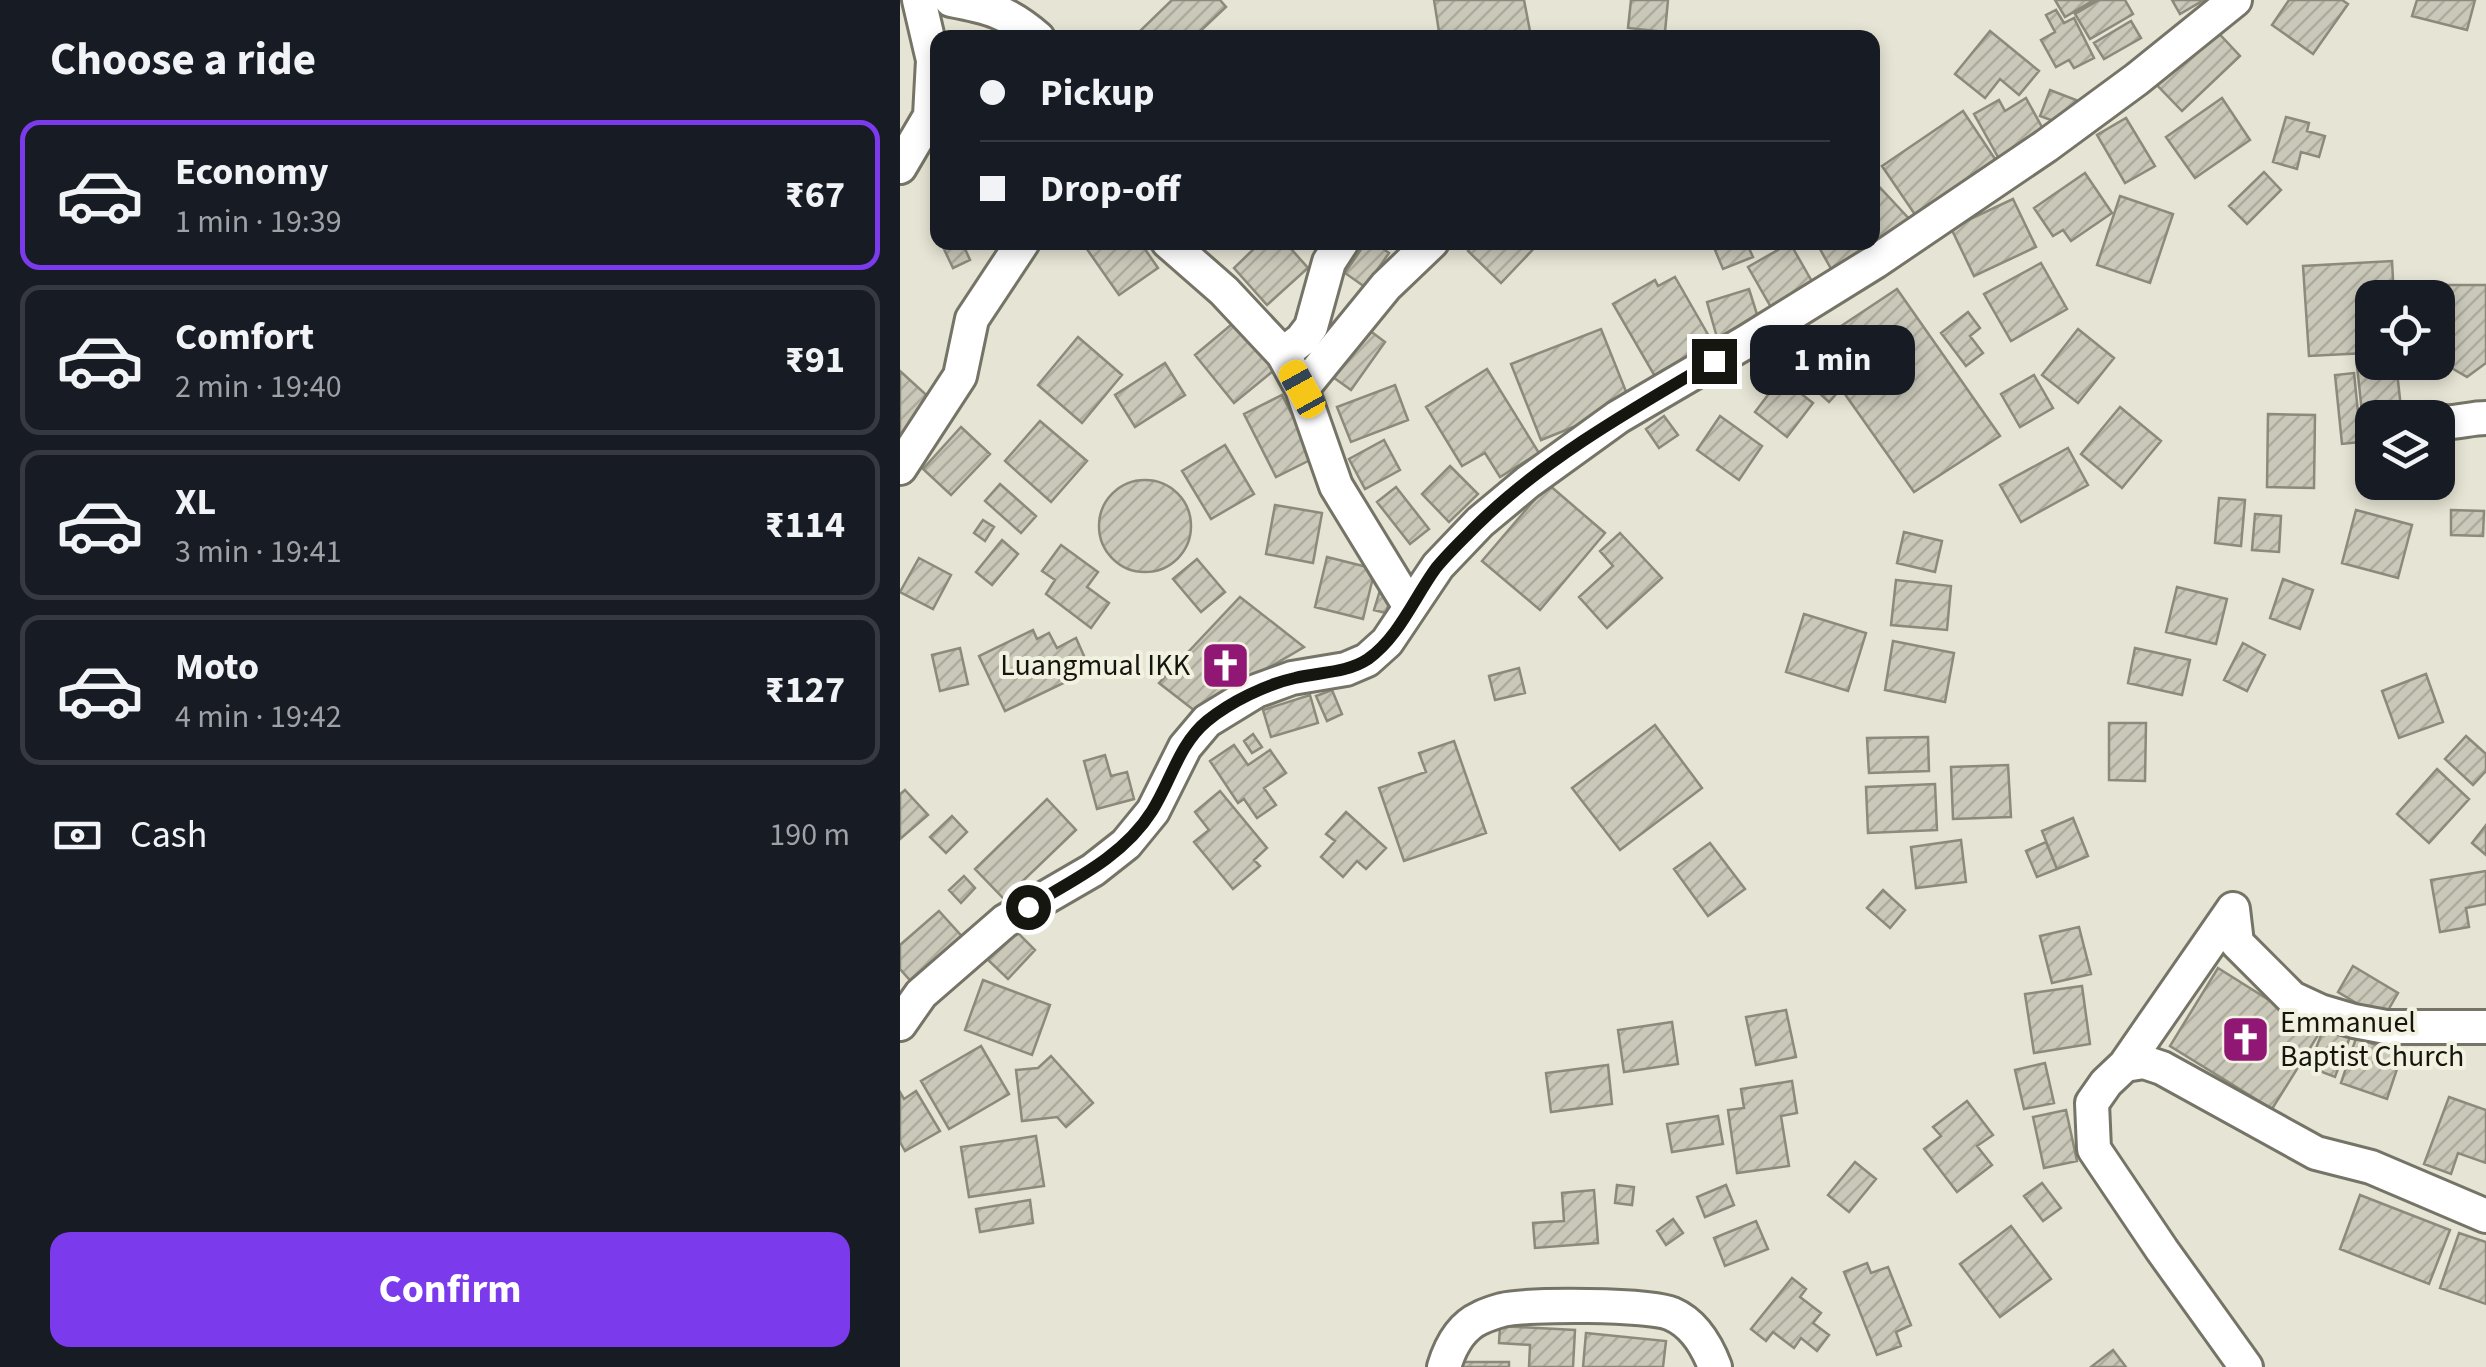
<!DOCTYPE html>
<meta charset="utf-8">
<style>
body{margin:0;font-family:"Source Sans 3",sans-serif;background:#242831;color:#f1f3f6;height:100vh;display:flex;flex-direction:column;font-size:38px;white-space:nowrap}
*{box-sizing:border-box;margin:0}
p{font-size:32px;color:#9ea1a6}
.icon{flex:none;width:55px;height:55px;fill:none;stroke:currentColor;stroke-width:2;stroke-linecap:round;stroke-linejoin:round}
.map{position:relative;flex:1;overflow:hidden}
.details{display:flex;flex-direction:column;background:#171b24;width:900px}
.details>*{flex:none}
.hud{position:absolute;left:30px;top:30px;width:950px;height:220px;border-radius:20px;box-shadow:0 5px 15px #0003;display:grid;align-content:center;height:220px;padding:0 50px;background:#171b24}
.controls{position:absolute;left:1455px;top:280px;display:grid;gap:20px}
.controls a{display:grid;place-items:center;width:100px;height:100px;border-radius:20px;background:#171b24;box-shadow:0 5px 15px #0003;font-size:50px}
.end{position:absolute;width:45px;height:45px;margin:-22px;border:12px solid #161610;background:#fff;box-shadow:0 0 0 5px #fff}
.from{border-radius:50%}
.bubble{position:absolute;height:70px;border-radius:20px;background:#171b24;box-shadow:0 5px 15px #0003;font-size:32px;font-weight:700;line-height:70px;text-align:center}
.car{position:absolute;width:30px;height:60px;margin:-30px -15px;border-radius:12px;box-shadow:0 0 8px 2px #0007;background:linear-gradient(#f5c518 24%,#345 0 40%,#f5c518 0 76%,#345 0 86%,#f5c518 0)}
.hud b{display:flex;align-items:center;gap:35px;height:95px;font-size:38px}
.hud b+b{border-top:2px solid #363941}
.hud i{width:25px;height:25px;background:#f1f3f6}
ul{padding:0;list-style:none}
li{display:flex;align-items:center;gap:30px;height:150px;margin:0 20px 15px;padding:0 30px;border:5px solid #363941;border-radius:20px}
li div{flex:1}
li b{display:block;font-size:38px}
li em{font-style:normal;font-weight:700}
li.active{border-color:#7c3aed}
li>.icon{width:90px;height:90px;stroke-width:1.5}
h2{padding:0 50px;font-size:45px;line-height:120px}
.pay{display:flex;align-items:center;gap:25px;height:110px;padding:0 50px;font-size:38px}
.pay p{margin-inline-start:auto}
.primary-button{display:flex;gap:20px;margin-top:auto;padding:20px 50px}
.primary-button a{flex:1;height:115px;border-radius:20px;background:#7c3aed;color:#fff;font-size:40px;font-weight:700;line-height:115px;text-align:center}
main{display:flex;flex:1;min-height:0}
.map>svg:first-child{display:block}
.building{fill:url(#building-hatch);stroke:#8b8a7b;stroke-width:2.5}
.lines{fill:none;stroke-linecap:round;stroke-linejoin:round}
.minor-casing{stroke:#757466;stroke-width:38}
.minor{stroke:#fff;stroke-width:32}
.route{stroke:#161610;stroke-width:12}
.labels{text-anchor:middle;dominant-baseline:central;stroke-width:8;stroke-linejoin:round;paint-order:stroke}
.poi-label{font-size:30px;fill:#161610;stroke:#f3f2e1;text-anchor:end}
</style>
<main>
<section class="details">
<h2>Choose a ride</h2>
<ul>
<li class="active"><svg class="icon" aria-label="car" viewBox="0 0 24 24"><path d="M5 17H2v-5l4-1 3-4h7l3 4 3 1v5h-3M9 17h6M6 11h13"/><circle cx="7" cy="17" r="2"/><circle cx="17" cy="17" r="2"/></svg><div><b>Economy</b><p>1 min · 19:39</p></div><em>₹67</em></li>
<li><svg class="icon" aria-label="car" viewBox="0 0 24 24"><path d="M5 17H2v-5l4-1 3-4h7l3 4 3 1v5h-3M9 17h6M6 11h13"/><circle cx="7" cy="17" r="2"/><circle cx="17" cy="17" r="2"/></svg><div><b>Comfort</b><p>2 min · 19:40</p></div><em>₹91</em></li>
<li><svg class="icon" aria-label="car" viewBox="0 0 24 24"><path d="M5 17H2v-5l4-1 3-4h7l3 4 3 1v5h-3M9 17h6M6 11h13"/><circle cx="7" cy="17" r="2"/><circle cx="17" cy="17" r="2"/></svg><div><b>XL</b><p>3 min · 19:41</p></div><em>₹114</em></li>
<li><svg class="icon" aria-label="car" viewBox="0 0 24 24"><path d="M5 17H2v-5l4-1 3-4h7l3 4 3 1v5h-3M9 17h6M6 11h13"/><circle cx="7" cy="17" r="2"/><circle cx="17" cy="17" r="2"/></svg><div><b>Moto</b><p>4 min · 19:42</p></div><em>₹127</em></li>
</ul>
<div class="pay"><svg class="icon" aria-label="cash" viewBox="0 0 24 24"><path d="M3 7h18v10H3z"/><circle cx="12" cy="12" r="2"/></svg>Cash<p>190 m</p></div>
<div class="primary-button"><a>Confirm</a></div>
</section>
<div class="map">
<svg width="1586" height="1367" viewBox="0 0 1586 1367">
<defs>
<pattern id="building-hatch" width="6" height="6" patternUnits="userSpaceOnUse" patternTransform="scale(2.5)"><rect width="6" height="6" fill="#cac8b9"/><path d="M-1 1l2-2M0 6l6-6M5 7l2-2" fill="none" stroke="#adab9e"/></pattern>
</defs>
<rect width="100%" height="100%" fill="#e6e4d4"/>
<path class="building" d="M272 0H320L326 7 293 38H246L240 31Z
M534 0H624L630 31 589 38H540Z
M731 0H768L765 32 728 28Z
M1155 0H1194L1165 17Z
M1199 0H1225L1233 14 1190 39 1175 14Z
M1272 0H1304L1280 14Z
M1389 0H1442L1448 4 1413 54 1372 25Z
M1517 0H1575L1567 30 1512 16Z
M1156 10 1164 23 1174 18 1194 58 1174 68 1169 60 1156 67 1141 40 1155 32 1146 15Z
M1231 21 1241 38 1204 59 1194 43Z
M1311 25 1340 56 1282 111 1253 81Z
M1090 31 1139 71 1119 95 1100 79 1085 98 1055 74Z
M1150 90 1176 100 1167 126 1140 116Z
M1126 98 1149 140 1103 166 1074 114 1099 100 1105 111Z
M1322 98 1350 140 1295 178 1266 137Z
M1063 111 1097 162 1016 216 982 166Z
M1386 117 1409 123 1407 131 1425 136 1419 157 1401 152 1397 169 1373 162Z
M1226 118 1255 166 1225 183 1197 135Z
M1364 172 1381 190 1347 224 1329 206Z
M1185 173 1212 213 1171 241 1163 230 1153 236 1134 208Z
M972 179 1013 223 984 250 972 238Z
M1220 196 1273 214 1250 283 1197 265Z
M1113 199 1136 247 1074 276 1051 228Z
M53 242H62L70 260 53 268 43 247Z
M182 242H240L258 268 219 295Z
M361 242H385L408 268 367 305 334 268Z
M466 242H474L489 253 465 287 445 273Z
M576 242H640L601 283 568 251Z
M833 242H846L853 257 823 269 815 250Z
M916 242H956L965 257 934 274Z
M890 243 914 285 872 309 848 267Z
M1492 261 1494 298H1472V326H1464L1466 353 1409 356 1403 266Z
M1141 263 1167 309 1111 341 1084 294Z
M775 277 818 352 760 385 713 304 755 280 758 286Z
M1530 285H1586V363L1567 377 1538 360V298H1530Z
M849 289 861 327 818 341 807 302Z
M997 289 1100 436 1014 492 911 346Z
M1068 312 1080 328 1070 336 1083 353 1066 366 1041 333Z
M338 319 378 367 334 403 295 355Z
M465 327 485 342 451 390 430 375Z
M701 329 731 404 641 440 611 364Z
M1178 329 1214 358 1178 403 1142 375Z
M178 337 222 375 182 423 138 385Z
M265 363 285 395 235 427 215 395Z
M1496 363 1502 417 1472 418V421L1463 422 1457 366Z
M587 369 639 453 600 477 585 453 562 466 526 407Z
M0 371 33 401 0 438Z
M916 373 937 393 929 402 907 382Z
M1454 373 1461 442 1442 444 1435 375Z
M1134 375 1153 408 1120 427 1101 394Z
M881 378 913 403 887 437 855 412Z
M495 385 508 420 451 442 437 407Z
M382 395 414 458 376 477 344 414Z
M1220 407 1261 441 1222 488 1181 454Z
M1368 414 1415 415 1414 488 1367 487Z
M764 416 778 435 759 448 746 429Z
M820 416 862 446 839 480 797 450Z
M140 421 187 461 151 502 105 461Z
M61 427 90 454 51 495 23 469Z
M484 440 500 470 465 489 449 459Z
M325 445 354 494 311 519 282 471Z
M1168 448 1188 485 1121 522 1100 485Z
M550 466 578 494 549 522 522 494Z
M199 526a46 46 0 1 1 92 0a46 46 0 1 1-92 0Z
M100 484 136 516 121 533 85 501Z
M648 484 705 533 640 610 582 561Z
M496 487 529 529 510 544 477 502Z
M1319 498 1345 500 1341 546 1315 543Z
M375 505 422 513 413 563 366 554Z
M1456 510 1512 525 1498 578 1442 563Z
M1551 510 1584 511 1583 536 1551 535Z
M1355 514 1381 516 1379 552 1352 550Z
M83 520 94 527 85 541 74 533Z
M1004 532 1042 541 1035 572 997 563Z
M720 533 762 578 707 628 679 597 713 566 700 551Z
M102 540 118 554 92 585 76 572Z
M161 545 198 572 187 587 209 603 191 628 146 594 155 580 142 571Z
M427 557 475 569 463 619 415 607Z
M19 558 51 575 33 609 0 592Z
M297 559 325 592 301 612 273 579Z
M1383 579 1413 590 1400 629 1370 618Z
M996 580 1051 586 1047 630 991 625Z
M481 587 493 591 486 613 474 610Z
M1277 587 1327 599 1316 644 1266 632Z
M340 597 404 647 295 711 259 683Z
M904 614 966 633 948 691 886 672Z
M133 630 137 639 149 633 157 648 176 638 184 656 165 666 172 679 105 711 79 656Z
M993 641 1054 653 1045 702 985 690Z
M1343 643 1365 655 1347 691 1324 680Z
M60 648 68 684 40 691 32 655Z
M1235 648 1290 660 1282 695 1228 683Z
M619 668 625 693 595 700 589 676Z
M1526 674 1543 722 1499 738 1482 691Z
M432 690 442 714 427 721 416 696Z
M410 695 418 723 371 737 363 710Z
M1209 723H1246L1245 781 1209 780Z
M755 725 802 788 720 850 672 788Z
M353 734 362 747 352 753 344 741Z
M1566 736 1586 754V771L1573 785 1545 759Z
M1028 737 1029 771 969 773 967 738Z
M554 741 586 833 504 861 479 788 526 772 519 753Z
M334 745 348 765 370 750 386 773 364 788 376 805 357 818 344 799 338 803 310 761Z
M205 755 211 776 227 772 234 799 197 809 184 761Z
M1108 765 1111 817 1053 819 1051 767Z
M1537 769 1569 799 1529 843 1497 814Z
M1035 784 1037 830 968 833 966 787Z
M5 790 28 815 0 839V794Z
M320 791 367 848 354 860 360 866 333 889 294 842 309 830 295 812Z
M147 799 176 830 104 899 75 869Z
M446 812 486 848 466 869 457 861 443 877 421 857 435 841 426 834Z
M52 816 67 832 46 853 30 837Z
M1173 818 1188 856 1157 869 1142 831Z
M1586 825V855L1572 843Z
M1061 840 1066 882 1016 888 1011 847Z
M1146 842 1157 869 1137 877 1126 851Z
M810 843 845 889 808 916 774 869Z
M1586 871V904L1566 908 1569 927 1540 932 1531 880Z
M64 876 75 888 61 903 49 890Z
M983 890 1005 910 990 928 967 908Z
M39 911 67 942 16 987 0 969V945Z
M1179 927 1191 974 1152 983 1140 936Z
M115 930 135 950 108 979 87 959Z
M1453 966 1498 993 1483 1019 1438 992Z
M1318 968 1420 1032 1372 1109 1270 1046Z
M83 980 150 1005 132 1055 65 1030Z
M1182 986 1190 1044 1134 1053 1125 994Z
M886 1010 896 1057 856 1065 846 1017Z
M772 1022 778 1064 724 1072 718 1030Z
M1424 1027 1450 1037 1435 1077 1409 1067Z
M1456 1038 1502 1054 1487 1099 1441 1083Z
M81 1046 109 1094 49 1129 21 1081Z
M151 1056 193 1103 166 1127 157 1117 122 1121 116 1070 138 1068Z
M1145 1063 1154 1103 1124 1109 1115 1070Z
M708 1065 712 1104 651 1112 646 1073Z
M892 1081 897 1113 881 1116 889 1166 837 1173 828 1110 844 1108 841 1089Z
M16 1091 40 1131 5 1151 0 1142V1092L4 1099Z
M1549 1097 1586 1110V1163L1558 1153 1551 1174 1524 1164Z
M1067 1101 1093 1135 1077 1146 1092 1165 1057 1192 1024 1149 1041 1136 1033 1127Z
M1166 1110 1177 1161 1144 1168 1133 1117Z
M818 1116 823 1144 772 1152 767 1124Z
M136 1136 144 1186 69 1197 61 1147Z
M955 1162 976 1179 949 1212 928 1195Z
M1142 1183 1161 1208 1143 1221 1124 1196Z
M717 1185 734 1187 732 1205 715 1203Z
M826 1185 834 1205 805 1217 797 1197Z
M694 1190 698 1243 635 1248 633 1223 664 1221 662 1193Z
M1460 1195 1550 1230 1529 1284 1440 1249Z
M130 1200 133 1223 80 1232 76 1209Z
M773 1219 783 1233 766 1245 757 1231Z
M856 1221 868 1249 825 1266 814 1238Z
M1111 1226 1151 1279 1100 1317 1060 1264Z
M1559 1233 1586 1242V1304L1540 1288Z
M967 1263 971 1273 988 1267 1011 1325 996 1332 1001 1346 977 1355 944 1272Z
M892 1278 906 1289 900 1297 921 1313 913 1323 929 1335 917 1351 901 1338 894 1348 873 1332 866 1341 851 1329Z
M600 1326 675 1330 673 1367H629L630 1345 599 1343Z
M686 1333 766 1341 763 1367H683Z
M1213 1350 1226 1367H1191Z
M559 1362H609V1367H559Z"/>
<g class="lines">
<defs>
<path id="minor" d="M51 0C89 7 108 12 138 38
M0 167 30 116 33 60 19 0
M268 242 324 291 383 354 402 389 436 486 510 607
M383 354 401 340 411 327 429 262 442 242
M402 389 486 286 532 242
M1538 422C1555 424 1569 418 1586 418
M0 468 60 376 72 319 123 242
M1333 909 1337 943 1392 998 1420 1011 1454 1021 1486 1027H1586
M0 1024 21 994 105 921 193 870 226 844 253 811 285 747 307 721 356 691 392 678 446 669 467 660 487 642 538 566 580 522 628 482 718 417 846 342 975 262 1146 146 1237 79 1335 0
M1225 1065 1333 909
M544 1367C550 1347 560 1327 580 1318 586 1315 595 1312 602 1310 627 1304 751 1304 772 1314 795 1324 807 1346 815 1367
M1346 1367 1262 1250 1194 1149 1192 1103 1206 1083 1225 1065 1244 1062 1262 1068 1416 1153 1471 1167 1586 1216"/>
</defs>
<use href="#minor" class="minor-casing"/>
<use href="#minor" class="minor"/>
</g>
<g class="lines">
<path class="route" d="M128 907C173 880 223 857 252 811 271 781 279 744 307 721 330 702 367 684 395 678 420 672 447 673 468 659 499 637 514 598 536 568 548 553 564 538 578 524 644 459 734 408 814 361"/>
</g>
<defs>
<symbol id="church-square" viewBox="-11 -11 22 22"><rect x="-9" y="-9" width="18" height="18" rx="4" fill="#911774" stroke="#f3f2e1"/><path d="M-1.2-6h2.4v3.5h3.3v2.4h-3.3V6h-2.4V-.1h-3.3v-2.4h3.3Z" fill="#fff"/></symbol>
</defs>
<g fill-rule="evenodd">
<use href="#church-square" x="298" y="638" width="55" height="55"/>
<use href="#church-square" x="1318" y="1012" width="55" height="55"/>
</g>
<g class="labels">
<g class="poi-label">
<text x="290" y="665">Luangmual IKK</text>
<text x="1380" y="1022" text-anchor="start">Emmanuel<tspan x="1380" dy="34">Baptist Church</tspan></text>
</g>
</g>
</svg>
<div class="controls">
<a><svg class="icon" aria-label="locate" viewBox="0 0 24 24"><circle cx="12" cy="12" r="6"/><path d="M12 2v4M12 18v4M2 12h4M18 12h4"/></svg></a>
<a><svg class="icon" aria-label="layers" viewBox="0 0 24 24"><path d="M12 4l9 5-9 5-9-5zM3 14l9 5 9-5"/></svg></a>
</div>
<i class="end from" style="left:128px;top:907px"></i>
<i class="end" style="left:814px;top:361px"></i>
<div class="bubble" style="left:850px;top:325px;width:165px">1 min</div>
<i class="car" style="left:402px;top:389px;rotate:331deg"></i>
<div class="hud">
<b><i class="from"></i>Pickup</b>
<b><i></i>Drop-off</b>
</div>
</div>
</main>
